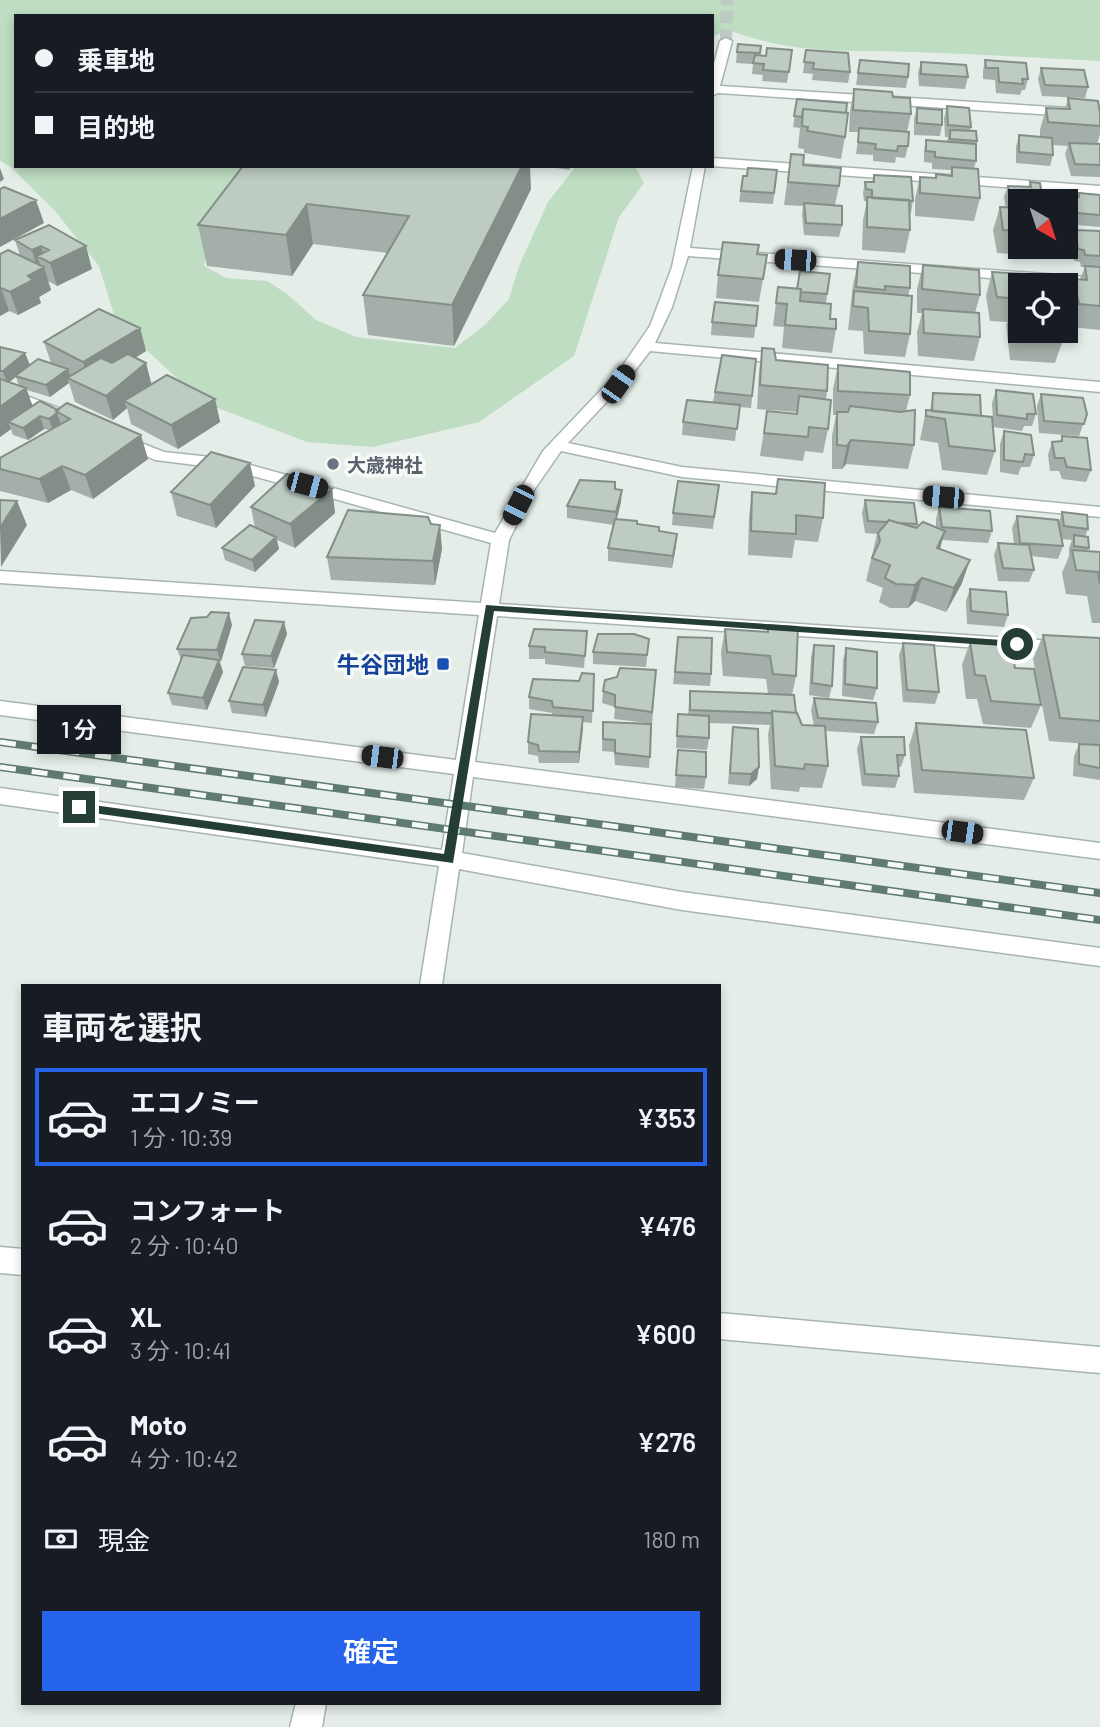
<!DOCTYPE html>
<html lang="ja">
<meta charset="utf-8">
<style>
body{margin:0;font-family:Barlow,"Noto Sans JP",sans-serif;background:#242831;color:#f1f3f6;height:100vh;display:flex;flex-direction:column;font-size:26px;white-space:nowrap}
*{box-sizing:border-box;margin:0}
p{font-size:23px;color:#9ea1a6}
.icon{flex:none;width:38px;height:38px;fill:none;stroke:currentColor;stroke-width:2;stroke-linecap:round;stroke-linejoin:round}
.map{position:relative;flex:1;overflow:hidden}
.panel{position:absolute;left:21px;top:984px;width:700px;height:721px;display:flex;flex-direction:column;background:#171b24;border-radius:0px;box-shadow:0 4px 10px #0003}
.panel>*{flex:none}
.guide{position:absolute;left:14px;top:14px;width:700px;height:154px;border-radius:0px;box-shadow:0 4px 10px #0003;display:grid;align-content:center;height:154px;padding:0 21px;background:#171b24}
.needle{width:46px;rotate:141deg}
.tools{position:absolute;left:1008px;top:189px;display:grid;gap:14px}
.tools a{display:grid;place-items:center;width:70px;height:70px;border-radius:0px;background:#171b24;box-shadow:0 4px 10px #0003;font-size:35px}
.end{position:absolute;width:32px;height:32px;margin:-16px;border:9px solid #243e34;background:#fff;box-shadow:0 0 0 4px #fff}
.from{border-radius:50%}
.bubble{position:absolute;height:49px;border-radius:0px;background:#171b24;box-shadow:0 4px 10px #0003;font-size:23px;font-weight:600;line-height:49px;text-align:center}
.car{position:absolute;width:21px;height:42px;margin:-21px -10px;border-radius:9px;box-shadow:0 0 5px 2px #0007;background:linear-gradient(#222 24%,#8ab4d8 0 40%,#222 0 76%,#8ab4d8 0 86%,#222 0)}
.guide b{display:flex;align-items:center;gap:24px;height:66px;font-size:26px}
.guide b+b{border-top:2px solid #363941}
.guide i{width:18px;height:18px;background:#f1f3f6}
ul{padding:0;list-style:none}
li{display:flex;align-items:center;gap:21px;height:98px;margin:0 14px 10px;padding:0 7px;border:4px solid transparent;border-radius:0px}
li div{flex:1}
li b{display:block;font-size:26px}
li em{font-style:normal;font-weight:600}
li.current{border-color:#2563eb}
li>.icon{width:63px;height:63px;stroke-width:1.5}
h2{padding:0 21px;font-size:32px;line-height:84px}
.pay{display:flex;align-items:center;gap:18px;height:77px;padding:0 21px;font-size:26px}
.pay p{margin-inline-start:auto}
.primary-button{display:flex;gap:14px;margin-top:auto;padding:14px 21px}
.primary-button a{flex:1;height:80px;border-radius:0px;background:#2563eb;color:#fff;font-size:28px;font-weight:600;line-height:80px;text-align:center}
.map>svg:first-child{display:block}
.green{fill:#beddc2}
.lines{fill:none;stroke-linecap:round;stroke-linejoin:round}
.minor-tunnel{stroke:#becac4;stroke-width:12;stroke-dasharray:12 6;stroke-linecap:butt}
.minor-casing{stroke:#a7b5ae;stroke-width:3}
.minor{fill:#fff;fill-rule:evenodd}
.rail-casing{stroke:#5f7a6f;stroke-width:8}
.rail{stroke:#f5faf7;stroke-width:5;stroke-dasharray:16;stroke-linecap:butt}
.wall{fill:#a3afa8;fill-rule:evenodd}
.shaded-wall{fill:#848e88}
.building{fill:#bdcbc3;stroke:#848e88;stroke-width:2}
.route{fill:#243e34}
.worship-dot{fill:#6b7280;stroke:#f5faf7;stroke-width:2.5}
.transit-dot{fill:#1a4fb4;stroke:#f5faf7;stroke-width:2.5}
.labels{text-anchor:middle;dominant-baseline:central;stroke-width:7;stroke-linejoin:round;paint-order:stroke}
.far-worship-label{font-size:19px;font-weight:bold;fill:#5b616d;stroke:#f5faf7;text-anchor:start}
.transit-label{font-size:23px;font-weight:bold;fill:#164399;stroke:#f5faf7;text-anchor:end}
</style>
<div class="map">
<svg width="1100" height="1727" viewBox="0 0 1100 1727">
<rect width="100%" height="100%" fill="#e4ede8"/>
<path class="green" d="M0 0H1100V61C1038 58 976 54 913 52 845 50 794 55 729 30L712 37V16H16V166H274L212 235 204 266 226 278 267 281 286 293 316 320 356 337 455 348 485 325 509 299 519 266 548 202 576 166H635L644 183 619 217 574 356 479 422 373 447 307 442 202 402 116 321 99 266 55 211 11 167 0 161Z"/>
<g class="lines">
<path class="minor-tunnel" d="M726 41 727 0"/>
<defs>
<path id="minor" d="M726 38 732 41 720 86 1100 110V118L718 93 712 96V71L720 41Z
M712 158 1100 186V194L712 166Z
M693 166H705L690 248 1100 278V286L688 256 672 307 655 343 1100 382V392L650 351 630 377 568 443 682 467 1100 507V517L682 477 561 451 534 490 509 540 499 604 1100 644V656L497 616 475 762 1100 843V859L473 777 462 853 682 892 1100 948V966L682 910 459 869 442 985H420L439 866 0 804V788L442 850 454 774 0 715V701L456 760 479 615 0 583V571L481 603 491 543 228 469 155 460 113 440 121 435 164 452 229 459 495 533 543 451 619 371 650 326 672 267Z
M0 386 69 412 71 415 63 420 57 418 0 396Z
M0 1247 23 1249V1275L0 1273Z
M719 1313 1100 1347V1373L719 1339Z
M296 1703H326L322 1727H290Z"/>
</defs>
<use href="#minor" class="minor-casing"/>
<use href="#minor" class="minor"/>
<defs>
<path id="rail" d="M0 742 1100 893
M0 767 1100 920"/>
</defs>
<use href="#rail" class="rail-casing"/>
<use href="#rail" class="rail"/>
</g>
<path class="wall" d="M761 46 760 56H766L792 50 787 83 762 81 763 75 752 74 753 64 736 63 737 52Z
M806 50 850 72 848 83 812 80 813 74 803 73Z
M860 60 908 77 906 88 856 85Z
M985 60 1028 79 1025 90H1022L1020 95 996 93 995 80 983 79V71Z
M921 62 968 77 965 89 919 86 918 73Z
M1041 68 1088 87 1085 98 1042 96 1038 79Z
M854 89 893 97 911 114 907 132 908 146 905 158 896 157 895 163 873 161V155L856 154 859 132H849L850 111Z
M1068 98 1100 113V134L1097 144 1100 145V177L1071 176 1065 154 1068 146 1053 145V155L1050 166 1016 163V147L1019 135 1040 137V130L1046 108 1065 109Z
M797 99 845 137 841 159 804 153V149L798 148 800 128 793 127Z
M947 106 971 127 970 131 977 141 976 161 974 169 980 198 974 221 915 216V199L920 177 935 178 936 174 950 175 951 170 932 169V163L924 162V151L926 140 947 141 948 137H945L944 118Z
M917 108 942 125 940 136 914 135V119Z
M791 154 803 165 839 186 835 205 842 225 839 237 804 235 802 215 803 206 784 205Z
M243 166 531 189 454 346 368 335 363 295 388 253 313 244 292 276 207 266 198 225Z
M544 166H572L569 170Z
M777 170 773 204 739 202 743 176H747Z
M874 175 913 201 911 213H910V230L905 253 862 250 863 220 867 201H864L863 193 865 182H872Z
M1030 182 1040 183 1020 201V247H1052L1049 257 997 253 993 230 1000 207 1006 208 1004 197 1008 186 1028 187Z
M1079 193 1100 195V227L1066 224V201H1053L1055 195 1077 197Z
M49 225 92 269 57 286 48 281 51 290 39 297 41 303 18 315 9 311 0 316V254L20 256 15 240Z
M1075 230 1100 231V330L1071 327 1066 302 1074 279H1080L1085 267H1081L1080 262 1074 261 1071 241Z
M757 254 767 255 759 302 716 298 718 275Z
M858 262 910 288 908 296 910 334 905 357 864 354 863 331 848 330 853 285Z
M923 265 980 295 975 313 980 337 974 361 918 356 917 332 922 313H917V289Z
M992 272 1020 285V331L1063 340 1055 363 1010 360 1006 325 1007 322 990 321 986 296Z
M830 274 826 303 830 319 836 329 832 353 782 348 784 327 773 326 778 287 797 289Z
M758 306 754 338 711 335 712 322Z
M140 328 146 351 135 358 146 363 151 384 215 399 220 422 178 449 131 424 127 408 113 420 75 402 69 383 50 397 27 390 32 406 40 401 148 459 93 499 71 490 48 503 0 491V458L50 430 44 429 28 440 13 435 11 429 0 437V347L30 365 51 363 44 342ZM16 377 19 386 9 382Z
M762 348 776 360 827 391 826 399 828 429 823 453 805 451 803 461 760 456 767 411 796 414 797 412 757 409 759 372Z
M756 359 751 408 739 407 735 441 682 435 683 422 713 402 715 392Z
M838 365 910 395 906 411 914 445 908 469 846 464 842 469H832V436L836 415H833V389Z
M996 390 1036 414 1032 426H1024L1022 431 993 427 995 451 987 475 942 470 938 443 920 440 926 410 930 411 933 393 981 416 993 423 992 403Z
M1041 394 1087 414 1079 436 1039 433 1037 406Z
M1004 431 1034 455 1030 467H1021L1018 475 1000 472V444Z
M1062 436 1091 470 1086 482 1062 479 1059 471H1050L1048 455 1052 442 1060 441Z
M778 479 823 518 818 542 795 540 792 558 748 555 749 516 752 492 775 494Z
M719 485 713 529 672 525 673 513Z
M255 486 216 528 177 516 171 492Z
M332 489 335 513 295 548 277 540 279 549 255 572 225 560 222 548 255 528 251 507Z
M615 489 621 502 617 519 659 531 676 546 672 568 608 561V548L614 525 567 518V506Z
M865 500 917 524 916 528 936 527V519L939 507 992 531 988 543 942 540 940 549 962 583 946 612 915 601 908 608H890L879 602 883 588 866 581 877 534 865 533 862 513Z
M1062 512 1088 529 1085 537 1089 548 1088 551 1100 552V623H1092L1087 596 1066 594 1062 573 1069 556V548L1072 540 1061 539 1063 546 1058 559 1031 556 1034 570 1029 582 998 581 994 555 998 543 1014 544 1012 528 1017 516 1059 522Z
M442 549 435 585 331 580 327 557Z
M970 589 1008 615 1004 627 967 624 966 601Z
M284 622 287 634 274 668 245 666 242 654Z
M232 625 220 662 223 672 207 710 172 705 168 693 181 660 177 649Z
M768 625 796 676 792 695 796 713 802 725 814 726 811 710 814 698 878 722 874 734 826 731 828 766 822 788 800 787 799 792 771 789 768 734 770 725 709 723V738L707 750 676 748 678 714 688 715 690 691 768 694 766 679 723 676 721 652 725 629 766 632Z
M1043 635 1100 638V745L1049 741 1033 659Z
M678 637 711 674 710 686 673 684Z
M649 639 646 667 593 664V652Z
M970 642 1041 705 1031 728 983 724 977 699H966L962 665Z
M586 643 584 668 545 664V659H529V646Z
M903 643 939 692 935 704 903 702 899 655Z
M814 645 832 686 829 698 809 695 811 657Z
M846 648 877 688 873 700 842 696 843 660Z
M276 670 279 682 266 717 232 713 229 701Z
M656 670 649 768 615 765 614 752 602 751 603 722 648 723 614 719 615 707 602 703 603 691Z
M594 674 592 723 583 722 579 763H539L538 756 528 754V742L552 715V713L529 709V697L579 681Z
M916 723 1034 778 1024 800 914 793 909 746Z
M733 727 757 779 749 786 728 784Z
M861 737 905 755 901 767H898L899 776 895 788 862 786 857 749Z
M1079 744 1100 745V780L1073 776 1074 756Z
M678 750 706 777 704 789 675 787Z"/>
<path class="shaded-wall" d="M522 166H530L531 189 454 346 452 305Z
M0 168 4 179 0 182Z
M36 200 44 223 0 247V219Z
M307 204 313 244 292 276 286 235Z
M41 246 45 260 37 256 41 268 44 267 51 290 39 297 41 303 18 315 10 292 28 276 38 270 32 250Z
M86 246 92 269 57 286 50 263Z
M0 288H1L9 311 0 316Z
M140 328 146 351 90 386 83 362Z
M25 353 30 365 7 384 3 371Z
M146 363 152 386 124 401 127 408 113 420 106 396Z
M68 369 72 380 67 378 69 383 50 397 46 385Z
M26 388 35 412 8 422 11 429 0 437V407Z
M215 399 220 422 178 449 171 425Z
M57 413 61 425 53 431 49 419Z
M40 416 44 429 28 440 23 428Z
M141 435 148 459 93 499 85 475Z
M851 440 846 464 842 469 847 446Z
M250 463 255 486 216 528 210 505Z
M62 466 71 490 48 503 39 479Z
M332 489 335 513 295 548 290 524Z
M622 490 621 502 615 525 616 512Z
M17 501 27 525 1 567 0 528Z
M440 525 442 549 435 585 433 561Z
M945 531 938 555 937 548Z
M677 534 676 546 672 568 673 556Z
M276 537 279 549 255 572 252 560Z
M970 560 962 583 946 612 954 588Z
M922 578 915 601 908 608 915 585Z
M229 613 232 625 221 662 217 650Z
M284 622 287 634 274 668 271 656Z
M219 660 223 672 207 710 203 698Z
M276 670 279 682 266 717 263 705Z
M583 717V729L579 763V752Z
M759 767 757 779 749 786 751 774Z"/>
<path class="building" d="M738 44 761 46 760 53 737 52Z
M767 48 792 50 789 72 763 70 764 64 753 63 755 55 766 56Z
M806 50 848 53 850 72 813 69 814 63 804 62Z
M860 60 909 64 908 77 858 73Z
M985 60 1026 63 1028 79H1022L1023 84 999 82 998 68H986Z
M921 62 966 65 968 77 921 74Z
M1041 68 1084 70 1088 87 1045 85Z
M854 89 892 92 893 97 910 98 911 114 853 110Z
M1068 98 1098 101 1100 113V126L1048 122 1046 108 1070 109Z
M797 99 847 103 846 113 803 109 802 117 794 116Z
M947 106 969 108 971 127 948 125Z
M917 108 942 110V125L917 123Z
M803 109 848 113 845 137 807 131 808 127 802 126Z
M859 128 909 132 908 146H898L897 151 875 149 876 144 858 142Z
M950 130 976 131 977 141 950 139Z
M1019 135 1052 138 1053 155 1019 152Z
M926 140 976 144V161L935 157V152L926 151Z
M1069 143 1100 144V165L1075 164Z
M791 154 804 155 803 165 841 168 839 186 788 182Z
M243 166H522L452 305 363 295 409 216 307 204 286 235 198 225Z
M952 167 978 169 980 198 920 193V177L936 178V174L952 176Z
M748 168 777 170 774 193 741 191 743 176H747Z
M874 175 911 177 913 201 872 198V190L866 189 865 182H874Z
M1030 182 1040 183 1043 201H1020V206H1011L1008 186 1031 187Z
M4 187 36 200 0 219V189Z
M1079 193 1100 195V215L1066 212V201H1056L1055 195 1079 197Z
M867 197 909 200 910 230 867 227Z
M804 203 842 206V225L806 223Z
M1000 207 1020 208V231L1003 230Z
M49 225 86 246 50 263 37 256 49 250 41 246 32 250 15 240Z
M1075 230 1100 231V256L1085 255 1084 250 1078 249Z
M723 242 759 245 757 254 767 255 763 279 718 275Z
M8 250 44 267 28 276 33 280 10 292 1 288H0V254Z
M858 262 910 266V288L885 286V290L856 287Z
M923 265 979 270 980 295 922 289Z
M1085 266 1100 267V306L1079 304 1074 279 1087 280Z
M800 271 830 274 827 294 801 292V289H797Z
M992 272 1045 275 1047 285H1020V299L997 297Z
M778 287 801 289 800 301 831 304 830 319H836V329L785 325 787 304 776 303Z
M854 291 912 296 910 334 869 331 868 308 853 306Z
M715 302 758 306 756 326 712 322Z
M1013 302H1020V331H1062L1063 340 1018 336Z
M99 309 140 328 83 362 44 342Z
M923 309 979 313 980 337 924 333Z
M0 347 25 353 3 371H0Z
M762 348 774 349 776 360 828 365 827 391 760 385Z
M128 354 146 363 106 396 67 378 101 358 112 363Z
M722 355 756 359 752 396 715 392Z
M38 359 68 369 46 385 15 376Z
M838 365 910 372V395L838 391Z
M167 375 215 399 171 425 124 401Z
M0 379 26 388 0 407Z
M996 390 1033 394 1036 414H1027V419L997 415Z
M933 393 980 395 981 416 932 411Z
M1041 394 1083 398 1087 414 1084 424 1044 421Z
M799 396 831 400 828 429 809 427 808 437 764 433 767 411 797 414Z
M687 400 740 405 737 429 683 422Z
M40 401 58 410 56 411 57 413 49 419 40 416 23 428 8 422Z
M67 403 141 435 85 475 62 466 39 479 0 469V458L70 419 56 411Z
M850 406 900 412 915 410 914 445 851 440 847 446 837 445V412H848Z
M926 410 992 417 995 451 949 446 945 419 926 416Z
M1004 431 1031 435 1034 455 1025 454 1023 462 1004 460Z
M1062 436 1087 438 1091 470 1067 467 1064 458H1055L1052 442 1062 441Z
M211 452 250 463 210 505 171 492Z
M287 474 332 489 290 524 251 507Z
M778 479 825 483 823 518 796 515V534L751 531 752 492 776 494Z
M580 480 615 482V489L622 490 616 512 567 506Z
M678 481 719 485 714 517 673 513Z
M0 500 17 501 0 528Z
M865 500 914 503 917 524 898 523 889 520 887 522 868 521Z
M939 507 990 511 992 531 942 527Z
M348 510 428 517 431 524 440 525 433 561 327 557Z
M1062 512 1087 515 1088 529 1064 526Z
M1017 516 1058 520 1063 546 1020 543Z
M615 519 637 521V524L659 527V531L677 534 673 556 608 548Z
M889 520 916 528 923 522 945 531 937 548 970 560 954 588 922 578 915 585 896 584 885 578 890 565 872 558 880 541 878 533Z
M250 525 276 537 252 560 222 548Z
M1074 535 1088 537 1089 548 1074 546Z
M998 543 1029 545 1034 570 1003 568Z
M1072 550 1100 552V584L1098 572 1076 570Z
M970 589 1006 592 1008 615 971 611Z
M211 612 229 613 217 650 177 649 191 618 207 617Z
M255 620 284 622 271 656 242 654Z
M768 625 798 627 796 676 773 674 770 656 727 652 725 629 768 632Z
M534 629 587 631 585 656 545 652V647L529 646Z
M598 634H634L649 639 647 655 593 652Z
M1043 635 1100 638V721L1060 718Z
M678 637 712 638 711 674 675 672Z
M970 642 1010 643 1015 668 1034 669 1041 705 991 701 985 676 975 675Z
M903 643 934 645 939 692 907 690Z
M814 645 834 646 832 686 812 683Z
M846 648 877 652V688L845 684Z
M183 655 219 660 203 698 168 693Z
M243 667 276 670 263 705 229 701Z
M620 668 656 670 652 712 615 707V695L603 691 605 680 617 677Z
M582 673 594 674 593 711 553 707 552 701 529 697 533 679 579 681Z
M690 691 794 695 796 713 772 711V713L690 710Z
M814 698 876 703 878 722 818 718Z
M772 711 797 713 802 725 825 726 828 766 805 764 804 769 775 766Z
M531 714 583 717 579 752 539 751 538 745 528 742Z
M678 714 709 716V738L677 736Z
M603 722 651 724 650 757 615 753V740L603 739Z
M916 723 1026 730 1034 778 922 770Z
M733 727 758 729 759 767 751 774 730 773Z
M861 737H904L905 755H897L899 776 865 774Z
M1079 744 1100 745V768L1079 764Z
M678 750 706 752V777L676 775Z"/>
<path class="route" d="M486 605 1017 641 1022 644 1017 647 494 611 453 863 79 811 74 807 79 803 444 854Z"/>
<circle class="worship-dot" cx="333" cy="464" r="7"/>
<rect class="transit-dot" x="436" y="657" width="14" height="14" rx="3.5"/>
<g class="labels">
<g class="far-worship-label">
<text x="347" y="464">大歳神社</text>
</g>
<g class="transit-label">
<text x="429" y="664">牛谷団地</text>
</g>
</g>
</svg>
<div class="tools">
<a><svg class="needle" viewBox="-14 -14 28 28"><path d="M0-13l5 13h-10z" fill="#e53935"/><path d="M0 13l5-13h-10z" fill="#9ea1a6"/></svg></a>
<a><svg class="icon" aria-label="locate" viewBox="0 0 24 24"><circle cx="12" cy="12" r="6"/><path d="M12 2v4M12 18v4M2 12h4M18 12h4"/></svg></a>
</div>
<i class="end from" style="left:1017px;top:644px"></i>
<i class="end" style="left:79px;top:807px"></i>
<div class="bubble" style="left:37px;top:705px;width:84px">1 分</div>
<i class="car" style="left:795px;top:260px;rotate:274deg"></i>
<i class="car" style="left:618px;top:384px;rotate:35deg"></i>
<i class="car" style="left:307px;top:485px;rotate:105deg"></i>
<i class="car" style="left:943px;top:497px;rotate:275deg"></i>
<i class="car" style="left:518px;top:505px;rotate:207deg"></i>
<i class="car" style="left:382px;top:757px;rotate:277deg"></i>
<i class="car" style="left:962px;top:832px;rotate:98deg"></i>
<div class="guide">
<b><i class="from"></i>乗車地</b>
<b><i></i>目的地</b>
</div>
<section class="panel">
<h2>車両を選択</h2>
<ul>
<li class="current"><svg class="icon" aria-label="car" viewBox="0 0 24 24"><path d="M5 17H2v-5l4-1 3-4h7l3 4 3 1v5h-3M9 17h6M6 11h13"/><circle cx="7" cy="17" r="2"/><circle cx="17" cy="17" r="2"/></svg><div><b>エコノミー</b><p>1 分 · 10:39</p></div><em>¥353</em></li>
<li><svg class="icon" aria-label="car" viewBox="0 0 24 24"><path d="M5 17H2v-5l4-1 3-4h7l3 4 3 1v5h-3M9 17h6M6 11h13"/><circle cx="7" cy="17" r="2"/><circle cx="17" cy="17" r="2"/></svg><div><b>コンフォート</b><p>2 分 · 10:40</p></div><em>¥476</em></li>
<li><svg class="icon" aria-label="car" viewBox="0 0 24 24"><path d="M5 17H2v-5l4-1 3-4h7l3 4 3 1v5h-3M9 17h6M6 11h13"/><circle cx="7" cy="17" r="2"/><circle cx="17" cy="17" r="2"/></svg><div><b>XL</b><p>3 分 · 10:41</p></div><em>¥600</em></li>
<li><svg class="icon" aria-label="car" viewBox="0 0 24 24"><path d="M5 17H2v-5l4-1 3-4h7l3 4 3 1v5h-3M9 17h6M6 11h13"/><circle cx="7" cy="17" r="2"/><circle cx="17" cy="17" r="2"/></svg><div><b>Moto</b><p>4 分 · 10:42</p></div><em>¥276</em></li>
</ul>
<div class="pay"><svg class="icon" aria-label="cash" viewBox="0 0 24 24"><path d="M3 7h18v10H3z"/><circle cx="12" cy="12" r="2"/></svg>現金<p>180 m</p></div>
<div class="primary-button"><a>確定</a></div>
</section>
</div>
